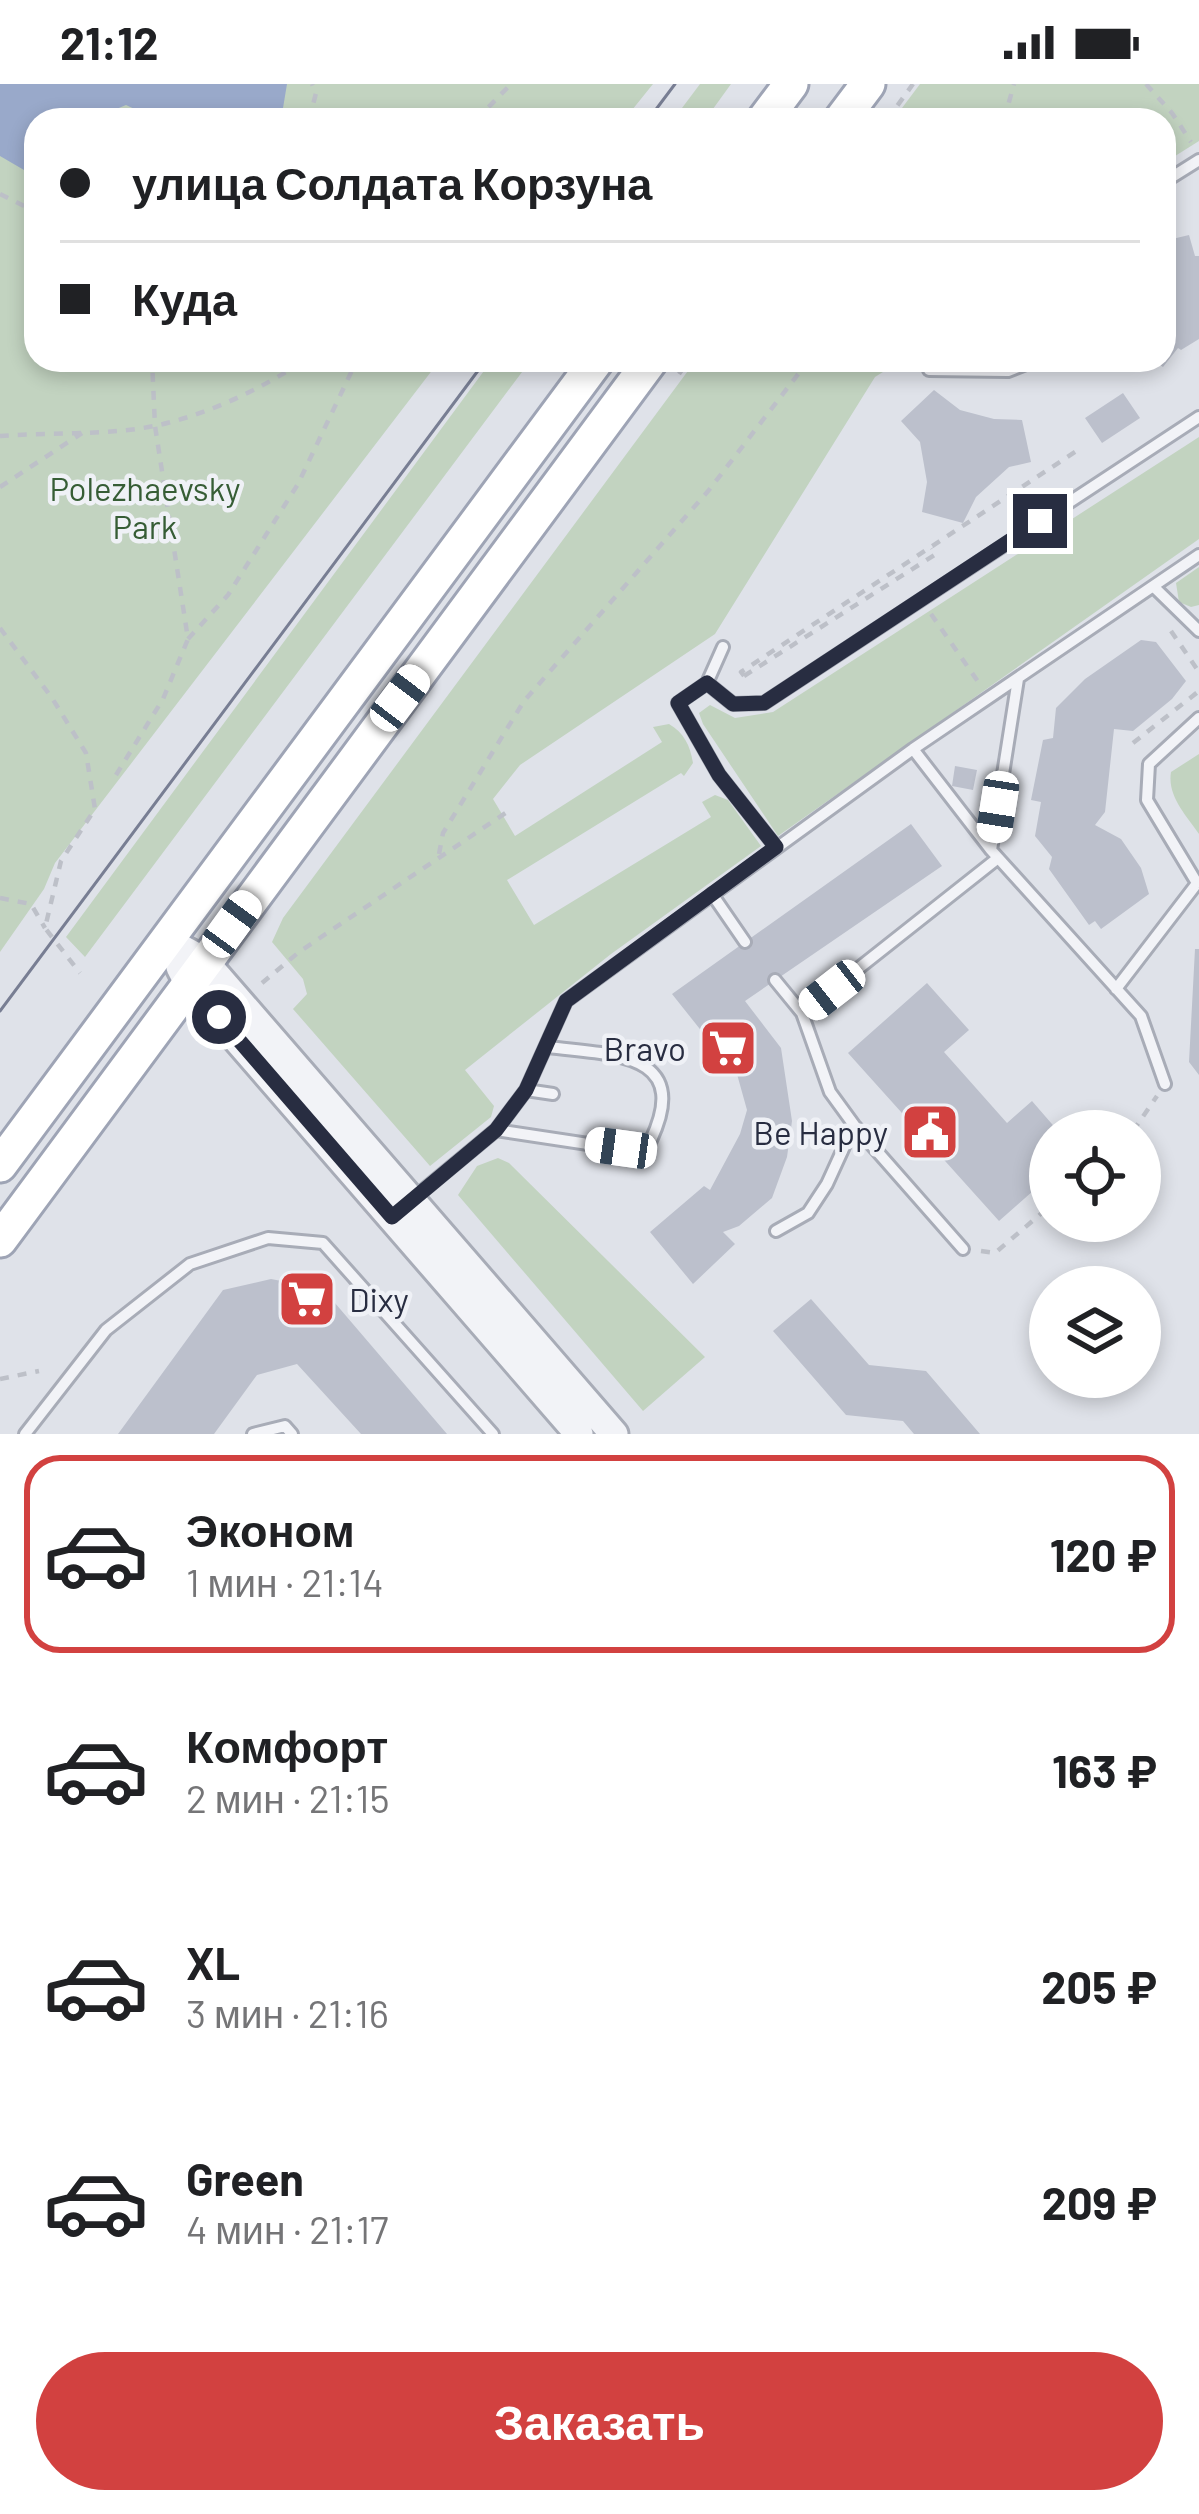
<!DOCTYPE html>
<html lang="ru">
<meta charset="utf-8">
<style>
body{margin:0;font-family:Barlow,sans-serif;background:#f6f6f6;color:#202124;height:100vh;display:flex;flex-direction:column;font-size:45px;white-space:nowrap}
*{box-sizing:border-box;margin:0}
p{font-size:39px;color:#757577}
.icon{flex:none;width:66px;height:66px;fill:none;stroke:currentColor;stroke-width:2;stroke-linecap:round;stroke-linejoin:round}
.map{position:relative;height:1350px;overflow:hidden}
.panel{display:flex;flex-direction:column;background:#fff;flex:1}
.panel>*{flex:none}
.top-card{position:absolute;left:24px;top:24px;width:1152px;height:264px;border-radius:36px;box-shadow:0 6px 18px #0003;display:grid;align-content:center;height:264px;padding:0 36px;background:#fff}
.controls{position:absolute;left:1029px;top:1026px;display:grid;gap:24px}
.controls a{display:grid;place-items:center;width:132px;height:132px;border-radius:50%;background:#fff;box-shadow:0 6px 18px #0003;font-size:60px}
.end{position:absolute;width:54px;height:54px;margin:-27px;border:15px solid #282d41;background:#fff;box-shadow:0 0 0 6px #fff}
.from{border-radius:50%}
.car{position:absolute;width:36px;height:72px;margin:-36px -18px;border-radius:15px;box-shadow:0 0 9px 3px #0007;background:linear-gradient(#fff 24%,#345 0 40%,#fff 0 76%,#345 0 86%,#fff 0)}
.top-card b{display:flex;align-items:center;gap:42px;height:114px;font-size:45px}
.top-card b+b{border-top:3px solid #e0e0e0}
.top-card i{width:30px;height:30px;background:#202124}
ul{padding:21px 0 0;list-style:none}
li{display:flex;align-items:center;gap:36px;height:198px;margin:0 24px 18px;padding:0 12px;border:6px solid transparent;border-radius:36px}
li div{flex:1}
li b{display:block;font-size:45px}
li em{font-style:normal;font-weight:700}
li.selected{border-color:#d24140}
li>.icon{width:108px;height:108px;stroke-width:1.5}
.action{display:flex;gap:24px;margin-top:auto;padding:24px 36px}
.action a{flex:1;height:138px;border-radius:72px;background:#d24140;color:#fff;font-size:48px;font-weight:700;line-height:138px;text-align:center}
.status{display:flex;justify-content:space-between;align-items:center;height:84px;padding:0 60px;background:#fff;direction:ltr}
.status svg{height:33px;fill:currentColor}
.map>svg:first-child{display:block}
.green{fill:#c2d3c0}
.water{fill:#99a9ca}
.building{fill:#bcc0cc}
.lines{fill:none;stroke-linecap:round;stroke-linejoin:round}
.service-casing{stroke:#a8acb7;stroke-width:16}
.tertiary-casing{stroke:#a8acb7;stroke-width:33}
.primary-casing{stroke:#9ea4b5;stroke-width:39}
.path{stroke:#bdc0c8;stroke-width:4.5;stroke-dasharray:9 9;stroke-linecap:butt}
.service{stroke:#f2f3f7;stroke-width:10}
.tertiary{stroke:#f2f3f7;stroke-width:27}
.primary{stroke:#fff;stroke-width:33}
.tram{stroke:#787e93;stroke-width:3}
.route{stroke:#282d41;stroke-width:15}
.labels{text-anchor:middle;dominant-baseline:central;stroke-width:9;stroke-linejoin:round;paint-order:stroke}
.park-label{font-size:33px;fill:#365d35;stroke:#eff1f6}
.poi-label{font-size:33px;fill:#282d41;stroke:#eff1f6;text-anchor:end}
</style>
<div class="status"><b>21:12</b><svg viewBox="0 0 49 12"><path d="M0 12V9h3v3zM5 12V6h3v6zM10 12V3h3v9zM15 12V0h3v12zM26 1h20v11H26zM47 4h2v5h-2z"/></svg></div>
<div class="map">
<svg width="1199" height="1350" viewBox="0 0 1199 1350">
<rect width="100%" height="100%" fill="#dfe2e9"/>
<path class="green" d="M0 0H653L624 36H36V276H440L55 779 44 805 0 868Z
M700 0H731L705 36H673Z
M920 0H1199V57L1164 79V36H893Z
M492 276H531L85 873 66 853Z
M696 276H902L875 293 715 550 520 681 493 715 515 752 662 658 653 643 669 640C684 649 690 661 693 679L684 692 681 689 507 796 534 841 711 733 702 718 715 711 728 716 761 762 611 870 465 986 494 1022 491 1033 430 1082 293 925 307 910 303 895 272 858 283 834Z
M1199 353V455L778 752 703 640 699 629 710 621 735 634 773 628Z
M1199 483V521L1191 523 1179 518 1176 499Z
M1199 670V750C1186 731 1167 712 1171 688Z
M498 1074 509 1079 705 1273 643 1327 458 1111 477 1082Z"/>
<path class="water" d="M0 0H287L281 36H158L126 21 102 31 99 36H36V93L0 72Z"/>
<path class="building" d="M1189 151 1195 172H1199V255L1181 266 1178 264 1163 283 1153 276H1164V157Z
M934 306 960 326 994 335 1022 336 1031 378 1009 383 976 413 963 439 922 428 927 398 920 358 901 337Z
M1123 309 1140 334 1102 359 1085 334Z
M1141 556 1156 558 1186 597 1172 615 1133 647 1114 645 1105 728 1095 741 1121 755 1141 784 1149 810 1101 845 1095 837 1089 841 1049 785 1052 773 1035 752 1041 718 1031 716 1043 656 1053 654 1056 624 1085 595Z
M955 682 977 686 973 706 952 702Z
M911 740 942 782 745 917 781 964 792 1037 787 1073 772 1114 739 1142 723 1148 735 1160 693 1200 650 1148 704 1102 710 1106 740 1050 747 1026 735 983 717 955 711 959 672 910Z
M1195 865H1199V991L1189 978Z
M927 899 969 946 944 968 1007 1039 1032 1017 1058 1047H1050V1092L999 1137 848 969Z
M271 1195 323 1205 447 1350H361L297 1280 257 1291 214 1350H118L223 1206Z
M811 1215 869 1281 926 1287 980 1350H914L903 1337 846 1331 773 1247Z"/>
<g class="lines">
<defs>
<path id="service" d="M1164 98 1199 76
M929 286 1008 287 1036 276
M1154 503 1199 547
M1018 595 991 766 1141 932 1165 1000
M707 599 723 563
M913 665 991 766
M776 763 719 691 678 619 707 599 733 620 764 619 1199 333
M1197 799 1147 716 1149 680 1199 634
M712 810 745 858
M775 896 802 929
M1116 905 1198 798
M526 1006 553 1010
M496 1046 621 1065 651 1056C693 967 610 971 548 963
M414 1114 496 1046 526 1006 566 917 913 665 1199 471
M776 1147 808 1129 827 1100 854 1041
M963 1165 854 1041 830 1008 802 929 998 774
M25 1350 106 1246 190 1180 268 1154 323 1159 493 1350
M253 1350 285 1342 292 1350"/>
<path id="tertiary" d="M166 856 204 877 614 1350
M180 883 188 899 579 1350"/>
<path id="primary" d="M764 36 791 0
M841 36 868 0
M0 1081 597 276
M0 1156 651 276"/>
</defs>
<use href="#service" class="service-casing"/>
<use href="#tertiary" class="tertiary-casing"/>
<use href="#primary" class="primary-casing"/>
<path class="path" d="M1146 0 1172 29 1191 58
M309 36 316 9 312 0
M476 36 511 0
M887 36 913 0
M1004 36 1014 0
M0 110 36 128
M679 290 689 276
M0 352C51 348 109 352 159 341 211 329 261 305 305 276
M0 403 82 349
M931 530 979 599
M0 544 52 614 86 669 95 725 61 777 45 844 80 889
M1171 547 1199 588
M188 555 228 511 298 400 357 276
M744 592 741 588 1081 364
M744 592 936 470 932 464
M1133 659 1199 607
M116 691 163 615 188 555 155 342 152 276
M439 770 443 749 524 617 709 406 809 276
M0 814 31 820 45 844
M262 899 299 868 507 728
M1133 1047 1157 1012
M981 1167 995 1169 1050 1122
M0 1295 39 1287"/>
<use href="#service" class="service"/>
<use href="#tertiary" class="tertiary"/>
<use href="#primary" class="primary"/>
<path class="tram" d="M648 36 675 0
M0 927 486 276"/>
</g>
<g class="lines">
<path class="route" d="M219 933 392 1133 496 1046 526 1006 566 917 776 763 719 691 678 619 707 599 733 620 764 619 1040 437"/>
</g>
<defs>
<symbol id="supermarket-square" viewBox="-11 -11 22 22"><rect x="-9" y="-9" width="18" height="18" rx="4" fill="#d24140" stroke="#eff1f6"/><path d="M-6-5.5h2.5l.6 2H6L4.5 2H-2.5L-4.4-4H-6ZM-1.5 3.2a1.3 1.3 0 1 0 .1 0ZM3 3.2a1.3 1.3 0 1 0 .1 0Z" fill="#fff"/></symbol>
<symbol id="civic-square" viewBox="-11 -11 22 22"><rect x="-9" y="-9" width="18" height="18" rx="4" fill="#d24140" stroke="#eff1f6"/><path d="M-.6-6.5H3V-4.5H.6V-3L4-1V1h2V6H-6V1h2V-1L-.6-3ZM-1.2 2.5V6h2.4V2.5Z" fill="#fff"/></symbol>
</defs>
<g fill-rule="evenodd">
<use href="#supermarket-square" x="695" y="931" width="66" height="66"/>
<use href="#civic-square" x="897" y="1015" width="66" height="66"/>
<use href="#supermarket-square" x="274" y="1182" width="66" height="66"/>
</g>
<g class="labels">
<g class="park-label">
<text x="145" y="404">Polezhaevsky<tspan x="145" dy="38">Park</tspan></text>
</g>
<g class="poi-label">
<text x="686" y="964">Bravo</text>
<text x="888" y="1048">Be Happy</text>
<text x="349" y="1215" text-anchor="start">Dixy</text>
</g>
</g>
</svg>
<div class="controls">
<a><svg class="icon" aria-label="locate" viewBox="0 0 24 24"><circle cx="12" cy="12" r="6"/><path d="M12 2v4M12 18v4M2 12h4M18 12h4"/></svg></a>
<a><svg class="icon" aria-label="layers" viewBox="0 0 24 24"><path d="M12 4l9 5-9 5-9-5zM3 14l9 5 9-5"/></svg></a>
</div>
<i class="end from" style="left:219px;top:933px"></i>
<i class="end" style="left:1040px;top:437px"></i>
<i class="car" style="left:400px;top:614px;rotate:37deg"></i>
<i class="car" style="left:998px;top:723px;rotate:189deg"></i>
<i class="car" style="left:232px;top:840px;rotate:36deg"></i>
<i class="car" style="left:832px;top:906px;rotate:232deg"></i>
<i class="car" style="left:621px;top:1064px;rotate:278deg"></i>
<div class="top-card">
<b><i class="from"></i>улица Солдата Корзуна</b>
<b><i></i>Куда</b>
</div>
</div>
<section class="panel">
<ul>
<li class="selected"><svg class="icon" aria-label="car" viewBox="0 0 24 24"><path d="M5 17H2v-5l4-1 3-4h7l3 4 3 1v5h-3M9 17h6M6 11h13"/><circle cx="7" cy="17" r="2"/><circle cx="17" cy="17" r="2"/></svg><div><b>Эконом</b><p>1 мин · 21:14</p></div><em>120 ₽</em></li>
<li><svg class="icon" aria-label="car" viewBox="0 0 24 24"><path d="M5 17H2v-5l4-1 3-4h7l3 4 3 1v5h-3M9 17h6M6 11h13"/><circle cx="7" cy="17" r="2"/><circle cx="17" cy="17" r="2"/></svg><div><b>Комфорт</b><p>2 мин · 21:15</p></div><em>163 ₽</em></li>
<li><svg class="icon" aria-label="car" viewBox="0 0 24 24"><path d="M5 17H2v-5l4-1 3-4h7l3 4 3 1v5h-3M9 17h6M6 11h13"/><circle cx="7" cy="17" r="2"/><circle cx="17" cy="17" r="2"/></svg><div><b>XL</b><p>3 мин · 21:16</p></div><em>205 ₽</em></li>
<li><svg class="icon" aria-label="car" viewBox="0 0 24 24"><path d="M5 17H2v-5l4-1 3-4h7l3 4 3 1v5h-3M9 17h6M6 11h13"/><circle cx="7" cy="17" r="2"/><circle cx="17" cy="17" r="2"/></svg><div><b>Green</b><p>4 мин · 21:17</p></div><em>209 ₽</em></li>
</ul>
<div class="action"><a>Заказать</a></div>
</section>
